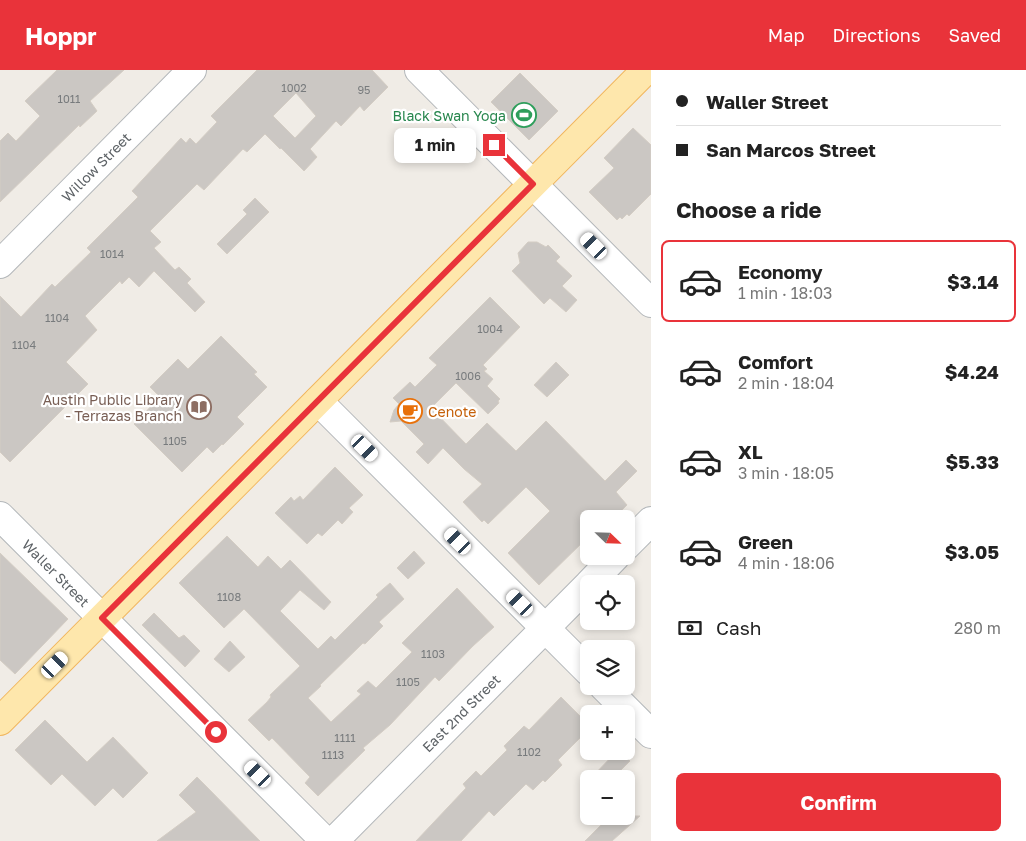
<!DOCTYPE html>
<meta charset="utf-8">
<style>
body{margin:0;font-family:"Golos Text",sans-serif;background:#f6f6f6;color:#222;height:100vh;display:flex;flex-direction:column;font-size:19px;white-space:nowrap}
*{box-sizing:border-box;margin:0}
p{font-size:16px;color:#767676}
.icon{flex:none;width:28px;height:28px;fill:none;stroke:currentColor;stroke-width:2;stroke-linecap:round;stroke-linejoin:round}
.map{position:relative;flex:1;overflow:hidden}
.drawer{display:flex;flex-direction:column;background:#fff;width:375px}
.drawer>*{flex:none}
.banner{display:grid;align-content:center;height:110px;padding:0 25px;background:#fff}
.needle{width:32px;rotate:113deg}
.tools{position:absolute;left:580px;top:440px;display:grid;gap:10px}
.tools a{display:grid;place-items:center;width:55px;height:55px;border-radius:8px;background:#fff;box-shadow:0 2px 8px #0003;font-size:25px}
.end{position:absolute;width:22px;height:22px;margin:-11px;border:6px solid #e9333a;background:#fff;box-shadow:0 0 0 2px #fff}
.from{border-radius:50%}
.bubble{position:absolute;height:35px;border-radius:8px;background:#fff;box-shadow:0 2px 8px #0003;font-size:16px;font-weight:700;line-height:35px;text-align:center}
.car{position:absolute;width:15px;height:30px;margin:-15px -8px;border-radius:6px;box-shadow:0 0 4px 1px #0007;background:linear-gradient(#fff 24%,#345 0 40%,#fff 0 76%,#345 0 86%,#fff 0)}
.banner b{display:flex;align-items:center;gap:18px;height:48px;font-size:19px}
.banner b+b{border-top:1px solid #e0e0e0}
.banner i{width:12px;height:12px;background:#222}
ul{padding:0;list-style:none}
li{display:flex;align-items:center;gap:15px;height:82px;margin:0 10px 8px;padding:0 15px;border:2px solid transparent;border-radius:8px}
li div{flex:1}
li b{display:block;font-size:19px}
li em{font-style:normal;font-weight:700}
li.selected{border-color:#e9333a}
li>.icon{width:45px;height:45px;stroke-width:1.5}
h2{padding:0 25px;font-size:22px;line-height:60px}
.pay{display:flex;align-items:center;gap:12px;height:55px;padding:0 25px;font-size:19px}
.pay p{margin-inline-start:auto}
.button{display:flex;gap:10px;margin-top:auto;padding:10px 25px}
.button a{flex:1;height:58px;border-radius:8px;background:#e9333a;color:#fff;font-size:20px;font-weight:700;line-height:58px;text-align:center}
header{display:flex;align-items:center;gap:30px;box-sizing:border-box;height:70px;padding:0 25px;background:#e9333a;color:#fff}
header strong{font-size:24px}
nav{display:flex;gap:28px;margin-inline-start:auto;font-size:18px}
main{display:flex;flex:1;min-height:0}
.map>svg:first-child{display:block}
.building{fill:#cbc7c3;stroke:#d4cdc4;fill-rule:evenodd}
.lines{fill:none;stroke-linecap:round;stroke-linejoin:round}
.minor-casing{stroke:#b3b7ba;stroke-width:30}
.major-casing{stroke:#f1b65e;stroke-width:30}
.minor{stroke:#fff;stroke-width:28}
.major{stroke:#fee7ac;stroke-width:28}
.route{stroke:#e9333a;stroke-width:6}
.labels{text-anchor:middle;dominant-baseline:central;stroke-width:4.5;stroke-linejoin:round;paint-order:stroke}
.number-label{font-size:11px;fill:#787b7d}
.leisure-label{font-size:14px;fill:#27864d;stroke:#fff;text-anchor:end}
.street-label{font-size:14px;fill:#5d6266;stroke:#fff}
.education-label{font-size:14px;fill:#785e54;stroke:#fff;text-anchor:end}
.food-label{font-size:14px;fill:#c56008;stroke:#fff;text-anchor:start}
</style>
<header>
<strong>Hoppr</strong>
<nav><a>Map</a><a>Directions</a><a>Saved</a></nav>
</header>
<main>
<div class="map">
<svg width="651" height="771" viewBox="0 0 651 771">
<rect width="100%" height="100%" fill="#f0ece6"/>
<path class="building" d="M57 0H124L90 31 97 41 80 57 79 55 0 132V71L8 63 16 71 40 46 25 31Z
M257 0H372L388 17 364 41 360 36 341 56 336 51 310 79 317 87 304 101 281 78 280 79 265 64 247 82 243 79 204 120 197 114 150 161 161 172 154 178 175 200 179 197 191 209 187 213 205 232 195 242 154 201 139 217 129 207 122 214 120 211 85 246 97 260 66 292 88 314 10 392 0 382V226L21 247 52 214 55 217 91 182 87 178 138 127 132 121 181 68 186 73 190 68 196 74 217 52 211 46ZM296 23 316 46 295 68 273 46Z
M520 3 558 41 529 70 491 32Z
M633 58 651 75V124L629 146 627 144 622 149 620 147 617 150 589 122 614 98 604 88Z
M255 128 269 142 227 184 217 174 247 144 243 140Z
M528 172H537L546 177 548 175 560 187 556 191 572 206 562 216 577 230 566 242 550 228 544 234 512 201 520 193 518 183Z
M490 227 520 257 483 295 487 299 484 301 493 309 487 316 500 329 498 331 499 333 488 344 456 313 431 338 466 374 487 353 516 381 546 351 605 411 626 390 637 401 616 422 627 435 613 449H589V466L539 515 508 483 550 441 526 417 488 454 484 450 482 452 463 432 482 414 464 399 443 378 428 394 416 382 424 374 401 351 390 352 394 340 399 334 393 328 410 312 415 317 437 295 429 288Z
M221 266 257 302 254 304 267 317 237 347 244 354 223 375 222 374 213 383 207 377 182 402 134 354 160 327 150 317 178 289 188 299Z
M556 292 569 305 547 327 534 315Z
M335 397 363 425 349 438 353 442 342 454 338 450 322 466 318 463 307 474 275 443 291 427 294 431 300 426 303 430Z
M227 466 258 497 268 486 281 499 290 490 331 532 324 540 300 520 280 541 318 579 331 566 335 570 378 527 376 525 390 513 404 529 379 552 383 556 365 574 363 573 320 615 321 616 308 628 331 652 361 624 357 621 368 611 376 618 412 582 402 573 457 518 494 557 473 576 439 611 435 607 390 655 363 678 365 680 318 726 305 713 310 707 272 668 269 671 248 650 267 632 271 627 270 625 300 596 244 539 224 558 179 513Z
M414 481 425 493 408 509 397 498Z
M0 483 68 549 15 604 0 590Z
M154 543 179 568 184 565 200 581 185 597 142 555Z
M230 571 245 587 229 602 214 589Z
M561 627 589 655V659L558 690 562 695 545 712 543 710 533 720 526 714 494 746 489 741 461 771H416L466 718 463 714 476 701 481 706 507 680 504 676 524 656 529 660Z
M45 650 87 692 113 667 148 703 123 728 113 718 95 736 62 704 51 715 15 680Z
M617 681H620L630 691 612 709H590Z
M197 707 204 714 260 771H157L196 742 179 725Z
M610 746H640L612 771H585Z"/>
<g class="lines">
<defs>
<path id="minor" d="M419 0 651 233
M0 194 192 0
M318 331 589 602
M0 446 325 771
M626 476 651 451
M589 514 616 486
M603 616 651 664
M334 771 589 514"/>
<path id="major" d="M0 651 646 0"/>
</defs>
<use href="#minor" class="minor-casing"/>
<use href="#major" class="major-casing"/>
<use href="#minor" class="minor"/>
<use href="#major" class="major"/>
</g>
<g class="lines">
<path class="route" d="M216 662 102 548 533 114 494 75"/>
</g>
<defs>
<symbol id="stadium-ring" viewBox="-11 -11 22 22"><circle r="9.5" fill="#fff" stroke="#2e9e5b" stroke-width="1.5"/><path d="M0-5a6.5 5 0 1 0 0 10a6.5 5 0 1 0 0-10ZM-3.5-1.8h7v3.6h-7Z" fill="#2e9e5b"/></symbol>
<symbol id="library-ring" viewBox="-11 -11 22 22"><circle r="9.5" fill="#fff" stroke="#8d6e63" stroke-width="1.5"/><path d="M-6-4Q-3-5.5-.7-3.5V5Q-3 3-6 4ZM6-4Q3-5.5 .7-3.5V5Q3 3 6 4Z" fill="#8d6e63"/></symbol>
<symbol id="cafe-ring" viewBox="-11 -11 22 22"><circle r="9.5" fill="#fff" stroke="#e8710a" stroke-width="1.5"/><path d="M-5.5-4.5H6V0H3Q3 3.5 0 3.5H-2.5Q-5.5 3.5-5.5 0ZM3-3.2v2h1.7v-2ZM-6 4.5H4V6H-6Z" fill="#e8710a"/></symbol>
</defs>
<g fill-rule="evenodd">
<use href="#stadium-ring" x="510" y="31" width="28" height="28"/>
<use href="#library-ring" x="185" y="323" width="28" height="28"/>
<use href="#cafe-ring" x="396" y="327" width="28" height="28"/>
</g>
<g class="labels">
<g class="number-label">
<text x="294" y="17">1002</text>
<text x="364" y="19">95</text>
<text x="69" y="28">1011</text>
<text x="112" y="183">1014</text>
<text x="57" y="247">1104</text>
<text x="490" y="258">1004</text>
<text x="24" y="274">1104</text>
<text x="468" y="305">1006</text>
<text x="175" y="370">1105</text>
<text x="229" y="526">1108</text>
<text x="433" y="583">1103</text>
<text x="408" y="611">1105</text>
<text x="345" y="667">1111</text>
<text x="529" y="681">1102</text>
<text x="333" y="684">1113</text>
</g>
<g class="leisure-label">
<text x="506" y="45">Black Swan Yoga</text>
</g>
<g class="street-label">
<text transform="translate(96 97) rotate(-45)">Willow Street</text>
<text transform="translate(56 503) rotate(45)">Waller Street</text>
<text transform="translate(461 643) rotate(-45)">East 2nd Street</text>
</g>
<g class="education-label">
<text x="182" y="329">Austin Public Library<tspan x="182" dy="16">- Terrazas Branch</tspan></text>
</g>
<g class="food-label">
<text x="428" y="341">Cenote</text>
</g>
</g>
</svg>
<div class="tools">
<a><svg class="needle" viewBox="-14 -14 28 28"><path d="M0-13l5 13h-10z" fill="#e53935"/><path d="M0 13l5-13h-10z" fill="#767676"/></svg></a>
<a><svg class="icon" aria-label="locate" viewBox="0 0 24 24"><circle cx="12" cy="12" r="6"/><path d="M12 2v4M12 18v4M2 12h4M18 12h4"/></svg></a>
<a><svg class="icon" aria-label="layers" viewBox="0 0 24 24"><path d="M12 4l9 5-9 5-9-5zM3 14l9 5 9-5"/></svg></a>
<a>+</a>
<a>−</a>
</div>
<i class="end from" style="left:216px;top:662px"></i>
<i class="end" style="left:494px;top:75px"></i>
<div class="bubble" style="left:394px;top:58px;width:82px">1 min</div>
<i class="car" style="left:594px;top:176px;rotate:316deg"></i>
<i class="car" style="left:365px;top:378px;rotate:135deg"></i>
<i class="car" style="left:458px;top:471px;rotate:315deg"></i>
<i class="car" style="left:520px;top:533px;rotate:315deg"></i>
<i class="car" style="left:55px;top:595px;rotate:45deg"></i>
<i class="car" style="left:258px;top:704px;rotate:315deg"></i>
</div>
<section class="drawer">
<div class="banner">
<b><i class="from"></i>Waller Street</b>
<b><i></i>San Marcos Street</b>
</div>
<h2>Choose a ride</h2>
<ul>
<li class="selected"><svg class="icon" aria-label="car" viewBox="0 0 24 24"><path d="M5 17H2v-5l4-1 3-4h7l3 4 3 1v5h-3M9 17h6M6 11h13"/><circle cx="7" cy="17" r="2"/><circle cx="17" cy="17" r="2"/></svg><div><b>Economy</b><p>1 min · 18:03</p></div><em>$3.14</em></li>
<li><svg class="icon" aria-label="car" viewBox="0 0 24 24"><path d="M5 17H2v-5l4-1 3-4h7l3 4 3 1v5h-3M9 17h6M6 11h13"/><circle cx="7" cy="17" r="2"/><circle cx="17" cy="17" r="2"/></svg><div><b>Comfort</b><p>2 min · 18:04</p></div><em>$4.24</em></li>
<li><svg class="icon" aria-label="car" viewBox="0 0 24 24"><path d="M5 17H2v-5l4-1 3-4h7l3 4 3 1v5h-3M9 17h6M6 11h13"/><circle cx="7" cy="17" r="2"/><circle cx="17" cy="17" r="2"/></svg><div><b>XL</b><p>3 min · 18:05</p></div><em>$5.33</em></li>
<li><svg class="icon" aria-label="car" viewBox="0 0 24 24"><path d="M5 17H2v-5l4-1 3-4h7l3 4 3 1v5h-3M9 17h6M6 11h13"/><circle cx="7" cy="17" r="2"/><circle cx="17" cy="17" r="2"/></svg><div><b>Green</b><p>4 min · 18:06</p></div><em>$3.05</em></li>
</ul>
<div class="pay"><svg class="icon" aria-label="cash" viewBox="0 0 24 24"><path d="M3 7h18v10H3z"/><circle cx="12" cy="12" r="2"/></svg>Cash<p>280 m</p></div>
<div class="button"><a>Confirm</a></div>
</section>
</main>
